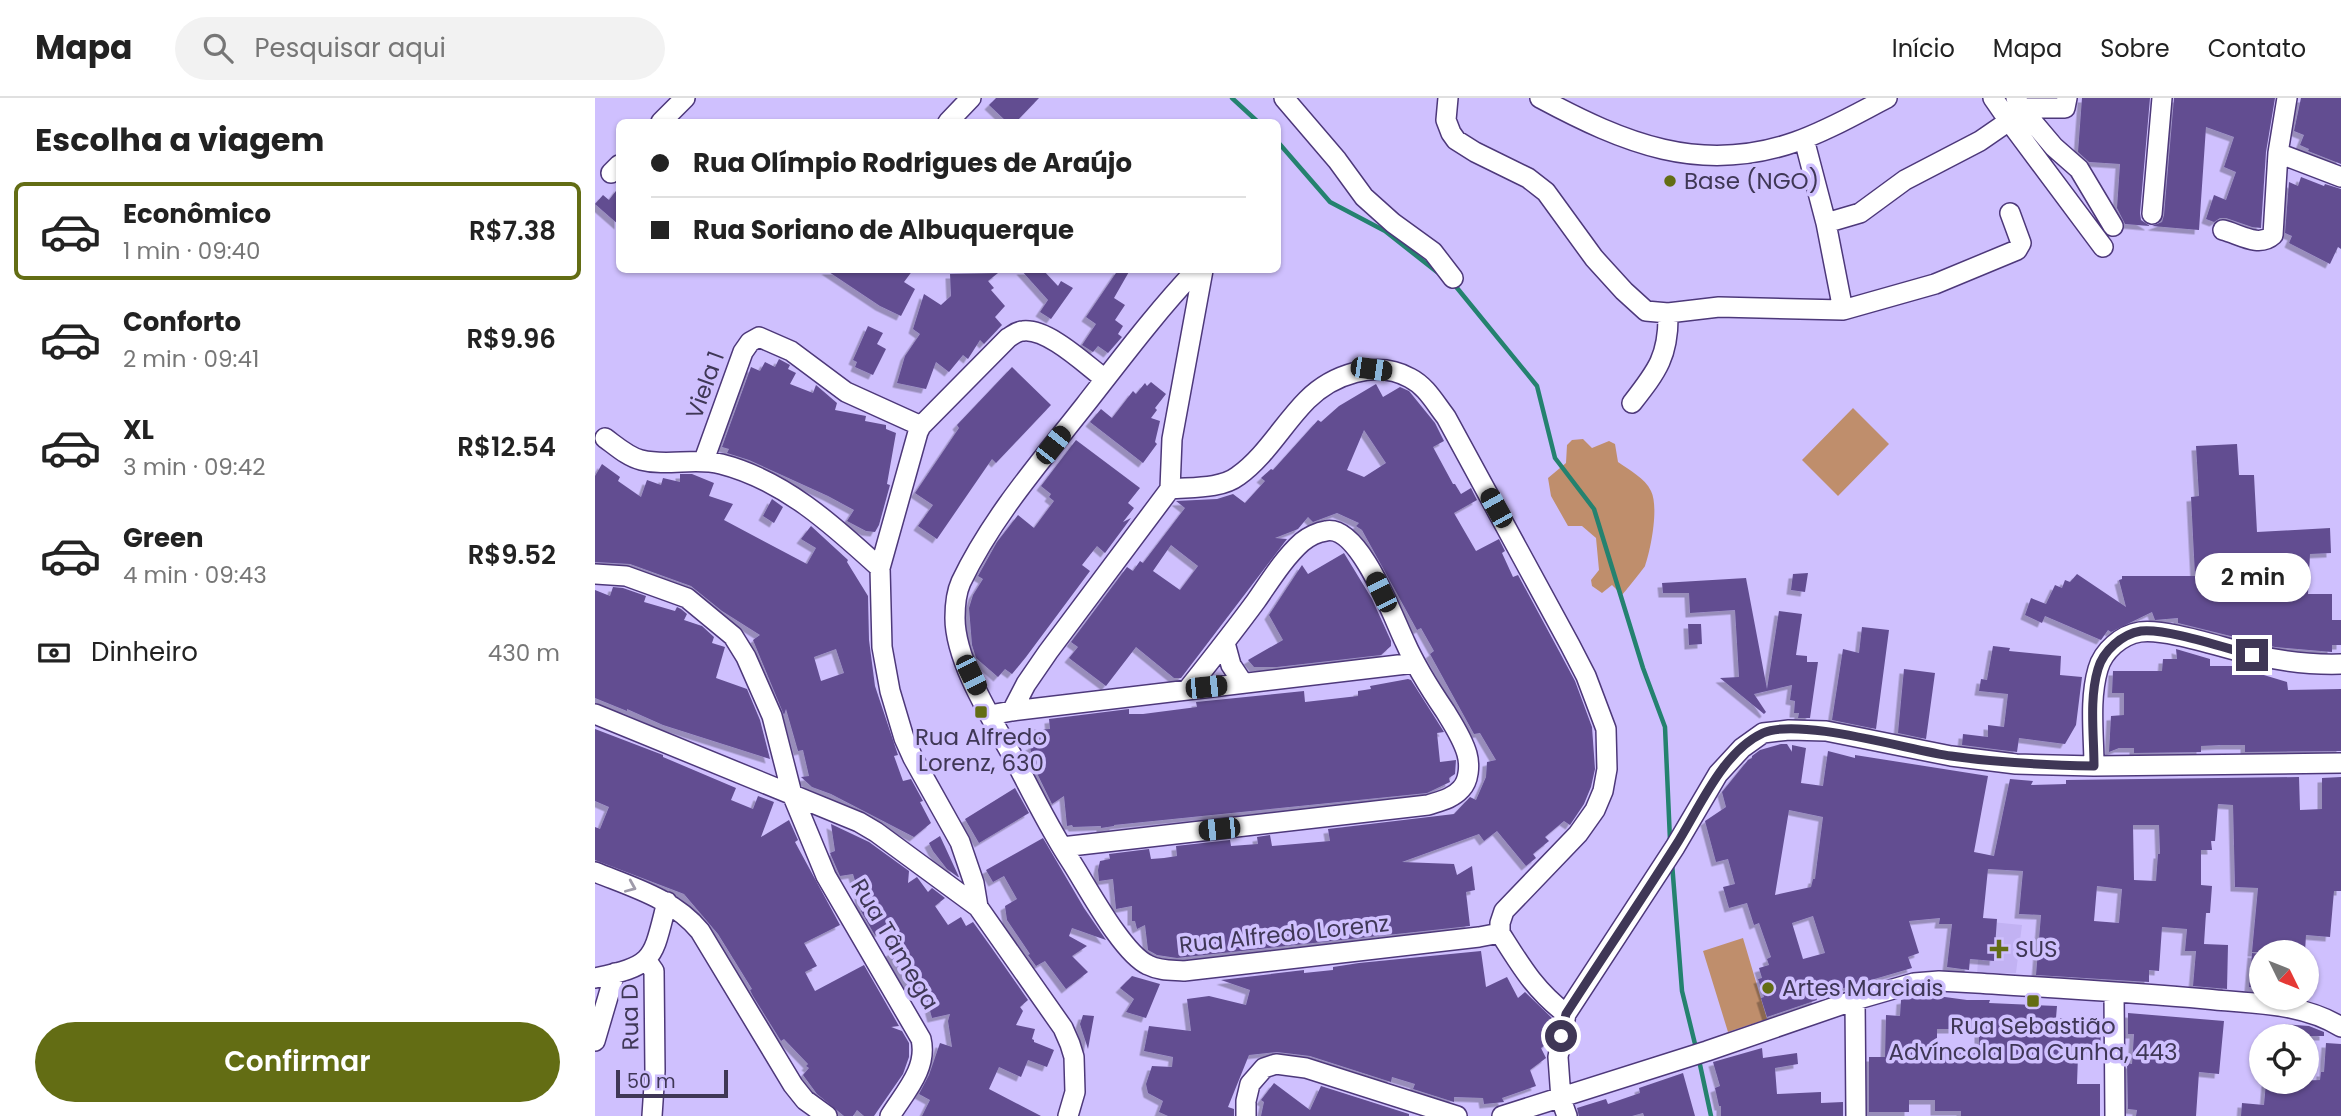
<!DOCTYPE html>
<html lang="pt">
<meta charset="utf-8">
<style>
body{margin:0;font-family:Poppins,sans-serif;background:#f2f2f2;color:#222;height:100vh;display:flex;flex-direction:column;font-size:26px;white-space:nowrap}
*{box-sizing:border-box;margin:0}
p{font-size:23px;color:#767676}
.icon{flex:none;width:38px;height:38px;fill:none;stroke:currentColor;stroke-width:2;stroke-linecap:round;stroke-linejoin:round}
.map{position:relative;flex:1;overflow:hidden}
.side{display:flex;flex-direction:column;background:#fff;width:595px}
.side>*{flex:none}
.banner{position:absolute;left:21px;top:21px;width:665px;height:154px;border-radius:10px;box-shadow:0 2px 5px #0004;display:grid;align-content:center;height:154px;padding:0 35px;background:#fff}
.needle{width:46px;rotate:133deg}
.controls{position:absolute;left:1654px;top:842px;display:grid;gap:14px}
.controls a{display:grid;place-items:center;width:70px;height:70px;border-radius:50%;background:#fff;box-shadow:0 2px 5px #0004;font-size:35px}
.scale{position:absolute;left:21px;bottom:18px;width:112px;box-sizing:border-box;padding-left:7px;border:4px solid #3f3756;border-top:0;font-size:19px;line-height:24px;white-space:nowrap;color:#3f3756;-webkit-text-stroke:5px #cfc0fe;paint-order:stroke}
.end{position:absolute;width:32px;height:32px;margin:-16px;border:9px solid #3f3756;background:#fff;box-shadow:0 0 0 4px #fff}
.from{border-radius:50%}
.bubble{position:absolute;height:49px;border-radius:24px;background:#fff;box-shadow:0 2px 5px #0004;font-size:23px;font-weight:600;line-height:49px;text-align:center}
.car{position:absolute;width:21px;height:42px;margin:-21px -10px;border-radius:9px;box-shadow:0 0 5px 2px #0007;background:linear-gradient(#222 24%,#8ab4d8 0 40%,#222 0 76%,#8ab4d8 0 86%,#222 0)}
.banner b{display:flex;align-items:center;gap:24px;height:66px;font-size:26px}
.banner b+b{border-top:2px solid #e0e0e0}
.banner i{width:18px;height:18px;background:#222}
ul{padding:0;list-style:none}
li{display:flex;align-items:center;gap:21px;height:98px;margin:0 14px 10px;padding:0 21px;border:4px solid transparent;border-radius:10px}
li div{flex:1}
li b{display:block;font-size:26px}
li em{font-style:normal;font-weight:600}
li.current{border-color:#636d14}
li>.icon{width:63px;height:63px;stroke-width:1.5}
h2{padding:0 35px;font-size:32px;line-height:84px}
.pay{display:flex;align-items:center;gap:18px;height:77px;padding:0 35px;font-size:26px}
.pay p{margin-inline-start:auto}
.button{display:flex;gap:14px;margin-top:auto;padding:14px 35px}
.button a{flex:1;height:80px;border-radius:42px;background:#636d14;color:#fff;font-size:28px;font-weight:600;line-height:80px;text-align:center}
header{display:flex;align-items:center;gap:42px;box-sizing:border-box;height:98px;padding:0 35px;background:#fff;border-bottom:2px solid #e0e0e0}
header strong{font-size:33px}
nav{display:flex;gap:38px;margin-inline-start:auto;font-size:24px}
.search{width:490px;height:63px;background:#f2f2f2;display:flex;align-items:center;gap:18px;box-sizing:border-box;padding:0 24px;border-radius:38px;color:#767676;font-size:26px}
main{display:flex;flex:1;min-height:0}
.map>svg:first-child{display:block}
.built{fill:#c2b2f3}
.green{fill:#bf8e6c}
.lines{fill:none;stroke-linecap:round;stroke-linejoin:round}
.stream{stroke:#24826f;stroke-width:4.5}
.building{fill:#624e91;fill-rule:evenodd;filter:url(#shadow)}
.minor-casing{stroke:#4d387a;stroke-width:22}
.minor{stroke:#fff;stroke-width:19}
.oneway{stroke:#9f9baa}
.route{stroke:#3f3756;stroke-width:9}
.poi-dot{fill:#636d14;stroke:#cfc0fe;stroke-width:2.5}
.labels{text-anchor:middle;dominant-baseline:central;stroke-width:7;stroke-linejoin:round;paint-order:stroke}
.poi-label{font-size:23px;fill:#3f3756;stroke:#cfc0fe;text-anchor:start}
.street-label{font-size:23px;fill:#3f3756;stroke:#cfc0fe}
</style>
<header>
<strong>Mapa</strong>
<div class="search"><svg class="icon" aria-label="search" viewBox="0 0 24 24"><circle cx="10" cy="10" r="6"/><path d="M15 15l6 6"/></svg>Pesquisar aqui</div>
<nav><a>Início</a><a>Mapa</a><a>Sobre</a><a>Contato</a></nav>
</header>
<main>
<section class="side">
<h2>Escolha a viagem</h2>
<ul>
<li class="current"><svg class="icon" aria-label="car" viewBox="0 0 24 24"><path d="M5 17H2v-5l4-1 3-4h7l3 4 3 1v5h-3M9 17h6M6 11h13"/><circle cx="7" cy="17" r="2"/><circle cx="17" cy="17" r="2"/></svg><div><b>Econômico</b><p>1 min · 09:40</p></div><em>R$7.38</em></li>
<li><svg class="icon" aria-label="car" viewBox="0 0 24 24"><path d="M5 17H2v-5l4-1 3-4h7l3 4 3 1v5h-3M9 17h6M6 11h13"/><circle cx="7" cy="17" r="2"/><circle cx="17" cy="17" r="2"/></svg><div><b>Conforto</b><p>2 min · 09:41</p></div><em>R$9.96</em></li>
<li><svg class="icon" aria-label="car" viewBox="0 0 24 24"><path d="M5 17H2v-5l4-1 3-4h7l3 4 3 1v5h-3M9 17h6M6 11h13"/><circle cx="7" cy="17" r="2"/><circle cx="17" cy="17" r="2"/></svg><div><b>XL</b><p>3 min · 09:42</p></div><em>R$12.54</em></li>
<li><svg class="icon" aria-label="car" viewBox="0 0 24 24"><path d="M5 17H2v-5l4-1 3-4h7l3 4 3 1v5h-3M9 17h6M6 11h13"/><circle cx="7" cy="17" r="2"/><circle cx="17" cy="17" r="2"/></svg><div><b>Green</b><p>4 min · 09:43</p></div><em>R$9.52</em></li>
</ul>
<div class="pay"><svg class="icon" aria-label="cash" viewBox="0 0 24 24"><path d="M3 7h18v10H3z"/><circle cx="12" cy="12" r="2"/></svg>Dinheiro<p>430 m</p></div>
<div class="button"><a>Confirmar</a></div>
</section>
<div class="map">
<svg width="1746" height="1018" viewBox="0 0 1746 1018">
<defs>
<filter id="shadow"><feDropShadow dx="-4.5" dy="4.5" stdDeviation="0" flood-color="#0004"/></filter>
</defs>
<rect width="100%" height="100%" fill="#cfc0fe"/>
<path class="built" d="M1386 823 1427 827 1421 875 1382 876Z"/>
<path class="green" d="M1258 310 1294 346 1243 398 1207 362Z
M988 341 997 350 1014 343 1020 346 1023 364C1034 372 1050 380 1056 393 1064 409 1056 451 1050 468 1049 470 1029 495 1027 497L1017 487 1007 495 997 488 996 482 1004 472 1001 440 987 428H973L956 398 953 380 971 365 972 347 977 342Z
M1148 840 1172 921 1133 934 1108 853Z"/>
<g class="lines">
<path class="stream" d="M637 0 663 24
M682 43 735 104 790 133 842 174
M858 185 942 288 960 360 999 411 1048 570 1070 629 1075 742
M1077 765 1087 893 1101 950
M1104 962 1116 1018"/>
</g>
<path class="building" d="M401 0H444L421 24H412L394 7Z
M1487 0H1555L1545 115 1546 122 1555 128 1530 126 1522 110 1525 66 1494 64 1483 54Z
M1579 0H1680L1671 54 1666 130 1657 129 1631 120H1625L1619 124 1611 121 1619 97 1631 102 1641 74 1629 69 1639 39 1611 29 1604 132 1557 128 1567 124 1569 117Z
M1706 0H1746V66L1713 53 1714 51 1705 47 1709 37 1699 33Z
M1706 79 1729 88 1730 86 1746 91V151L1743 149 1735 166 1694 145 1697 138 1690 135 1694 84 1703 88Z
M24 89V127L0 106 8 97 14 102Z
M231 172H318L309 184 320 191 306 218 285 208Z
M426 172H448L463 188 466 183 478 190 456 221 445 214 453 202Z
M523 172H535L519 200 530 207 520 222 528 228 523 236 527 239 513 255 503 248 498 254 487 247 501 226 491 219Z
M403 175 393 183 399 190 396 192 410 208 400 219 407 227 389 246 385 242 373 261 368 257 354 274 341 264 331 291 302 285 310 258 325 236 318 231 329 196 346 207 356 198 355 176Z
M273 228 288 235 282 246 291 251 278 277 260 269 262 264 258 262Z
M184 261 195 267 193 271 201 275 195 286 218 295 221 287 242 305 240 312 271 318 270 323 291 327V331L301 335 292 386 295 387 284 427 280 434 271 433 252 423 259 412 233 398 154 362 132 355 134 351 127 349 156 269 165 273 170 264 180 269Z
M417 269 456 307 401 365 397 361 342 441 323 428 338 407 320 395 364 330 362 327Z
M556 284 571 296 560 310 562 312 556 320 565 323 560 344 562 346 548 365 495 324 506 311 517 320 538 293 541 296 550 285 552 288Z
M781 286 788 299 805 289 814 293 840 325 849 343 838 349 858 386H860L866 396 876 390 882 402 859 415 881 453 904 441 910 453 907 455 918 479 923 477 964 553 980 583 997 629 1000 671 996 689 989 706 975 727 969 723 950 739 954 743 938 756 941 760 931 768 902 733 889 743 884 736 807 764 859 766 862 777 877 768 880 792 871 794 875 828 582 860 562 857 553 852 550 827 542 831 540 823H537V808L521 811 518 781 504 783 503 772 505 763 515 761 514 756 554 751 556 761 569 760 582 758 581 748 635 742 636 748 663 746 662 739 675 737 677 748 735 743 733 731 859 716 875 699 881 702 891 679 892 664 901 662 885 635 879 636 835 556 839 553 826 530 822 532 767 432 761 428 764 425 742 415 718 424 713 419 703 431 680 440 692 441 586 580H579L541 549 511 588 474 560 483 549 476 544 532 469 538 473 545 463 548 465 590 410 581 403 622 401 638 396 650 405 670 383 666 380 676 371 678 372 723 322 726 324 744 308ZM769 332 791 365 769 379 752 372ZM576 447 603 468 585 492 558 473Z
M481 342 545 390 533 405 539 410 528 424 536 420 510 455 502 448 487 467 495 473 431 559 417 576 410 571 403 579 381 560 377 547 374 510 378 497 388 481 383 478 402 444 423 417 439 430 459 403 454 399 456 396 446 388Z
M1642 346 1644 377H1659L1662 434 1735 430 1736 455 1715 456 1713 496H1737V522H1746V547H1737V554L1680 549 1583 525V520L1560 522 1557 514 1516 534 1513 532 1506 542 1450 518 1447 525 1430 517 1436 500 1451 506 1460 487 1467 490 1470 482 1475 484 1482 476 1531 509 1524 482 1527 481V478H1600L1596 399 1604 398 1601 348Z
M7 366 25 379 23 383 46 399 52 382 66 387 68 380 85 384V376H97L119 385 114 398 138 406 129 422 212 466 221 450 206 441 216 428 253 462 252 464 273 498 274 542 280 588 303 657 299 658 308 683 316 681 328 703 325 704 336 725 319 739 236 696 217 689 206 679 214 678 208 652 203 653 191 611 189 617 158 542 165 537 127 513 96 488 35 466 0 464V378ZM241 551 249 575 226 583 219 559Z
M177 401 188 409 179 425 168 418Z
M749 455 777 501 796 543V548L786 557 682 569H659L653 562 688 542 674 517 707 467 713 476Z
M1213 475 1210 494 1196 492 1198 476Z
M1151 480 1172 591 1184 513 1207 516 1201 557 1212 558V564H1223L1215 620H1203L1204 615H1199L1200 603 1195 602 1197 587 1159 596 1171 614 1169 616 1125 580 1144 579 1140 512 1095 515 1094 495H1068L1067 485Z
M18 489 28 490 51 498 49 504 80 513 82 509 86 511 92 516 89 522 107 528 119 539 117 545 130 549 121 580 152 591 165 622 175 661 68 627 32 611V613L0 600V492L15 498Z
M1093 526H1106L1107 546 1094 547Z
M1267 529 1294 532 1281 631 1237 622 1248 551 1264 555Z
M1398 548 1415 550 1414 553 1466 558 1465 577 1487 579 1481 627 1470 646 1424 640 1422 654 1367 647 1368 636 1393 639V627L1409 629 1413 596 1384 593 1386 581 1392 582Z
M1581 551 1615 561V568H1639L1692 584 1693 592 1746 591V653L1650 654V647H1626L1606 648V654L1539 655V650H1524L1514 654 1516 618 1529 617V595H1517L1518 573H1567L1568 561H1582Z
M1309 571 1340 575 1331 641 1303 635Z
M813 581 816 582 849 634 842 635 845 664 861 662 860 676 854 680 855 684 832 695 519 727V728L506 730V728L478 729 477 727 472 728 469 698 457 706 438 667 435 648 438 647 436 632 455 631 454 621 534 611V616H548L602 609 601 604 709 593 710 604 763 598V593L776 591 775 588Z
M0 631 68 657V659L141 690 136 702 158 711 163 698 179 704 166 739 194 722 203 742 200 744 245 827 209 845 222 868 210 874 220 893 269 867 304 928 296 929 307 933 314 945V959L308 976 279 1018H269L262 1012 258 1018H249L222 996 208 977 214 970 211 968 213 966 189 941 186 943 158 898 155 892 157 891 123 836 89 796 0 762V729L5 731 14 709 0 703Z
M1186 646H1192L1197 654V647L1211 650 1206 685 1228 688 1233 653 1260 660V657L1393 678 1379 754 1399 758 1415 681 1438 683 1436 687 1471 686V682L1704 679 1705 712 1727 711V680L1746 679V793H1739L1735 839 1711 837 1710 854 1678 851 1677 854H1657L1663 790 1640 789 1638 707 1623 706 1620 743H1616L1617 752H1606V787L1617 788 1615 815H1611L1609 846 1633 847 1632 891 1598 888 1601 853H1590L1592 831 1567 829 1564 873 1554 872V884L1441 877 1446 817 1424 816 1428 773 1393 771 1388 820 1402 821 1399 863 1375 861 1374 872 1352 869 1357 826H1344L1345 820 1314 823 1324 855 1313 859 1317 870 1242 892 1241 887 1219 894 1222 902 1172 919 1166 900 1169 899 1163 881 1167 880 1164 870 1174 867 1172 861 1176 859 1164 825 1159 827 1152 805 1134 810 1128 789 1140 786 1133 761 1121 764 1110 723 1131 709 1127 694 1153 662 1157 660V658L1165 652ZM1194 712 1228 719 1220 781H1218L1216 789 1180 797ZM1538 727H1564L1565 756H1563L1561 783 1539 782ZM1502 788 1527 791 1524 825 1499 823ZM1218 818 1230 855 1208 861 1197 825Z
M420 690 434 715 384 745 370 721Z
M236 726 274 744 314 773 313 785 322 779 333 794 337 790 350 800 340 808 353 827 366 819 371 828 378 824 396 849 433 902 425 909 428 913 421 927 440 931 437 941 439 942V944L459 952 452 969 433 962 426 979 404 969 394 991 446 1018H327L335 1002 324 996 334 977 345 945 357 949 353 923 355 916 337 920 328 887 316 892 294 855 304 849 294 829 280 837 278 834 266 813 264 796 258 776 245 778 235 755 240 753Z
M345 738 364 779H363L352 771 338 753 334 745Z
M448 740 489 810 511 842 477 830 474 838 492 848 477 858 493 874 471 891 450 863 441 868 433 857 435 856 412 822 410 808 422 801 409 778 398 784 391 772Z
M886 853 891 889 912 879 923 900 930 894 957 920 949 929 953 933V945L946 950 951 960 935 972 941 988 907 1000 909 1004 889 1006 888 1000 859 999V1004L818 991 820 986 797 979 796 984 715 958 682 954 654 957 633 1009 639 1011V1018H573L564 1014 568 1003 553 995 551 986 557 968 577 969 578 959 549 953 554 928 596 933 592 901 614 898 651 907 655 892 626 882 709 872V875L738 872V869L764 865Z
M1657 855 1666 856V890L1654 889Z
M537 878 565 886 551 920 531 914 539 901 525 890Z
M1335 897 1372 902H1395L1394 905 1462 908 1461 920H1471V931H1506L1505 957H1483L1482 986H1505V1018H1366V1013H1340V1002H1314V1014H1274V959H1290L1291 917 1305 918 1306 902ZM1342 931H1384V955L1342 954Z
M1533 915 1629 923 1624 976 1604 974 1601 1018H1541L1542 1012 1533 1011 1532 965 1537 966 1539 936H1533Z
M488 917 499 918 493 951 485 926Z
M1689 926 1714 928 1729 934V938H1688Z
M1731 945 1746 946V1018H1646L1647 1005 1669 1007 1671 984 1725 982 1726 974H1729Z
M1167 950 1168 960 1202 955 1203 966 1180 970 1182 996 1226 994V1005L1248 1004V1018H1126V1008H1124L1120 990 1125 988 1118 964Z
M1088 975 1100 1018H1049L1048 1015 1037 1018H984L982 1010 1011 1001 1013 1006 1045 995 1044 990Z
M679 985 715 1012 726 988 814 1016V1018H666L669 1004 666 1002Z"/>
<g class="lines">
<defs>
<path id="minor" d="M689 0 742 62 769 99 798 125 838 154 858 180
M853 0 851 22 856 35 861 42 880 54 933 80 951 94 999 160 1029 193 1051 213 1073 215 1124 209 1248 212
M945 0C1029 45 1105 77 1200 44 1232 33 1263 15 1292 0
M1421 0 1426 10 1459 49 1484 71 1518 128
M1426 10H1470L1472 0
M1414 23 1508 149
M66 24 90 0
M353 24 376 0
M1209 41 1231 125 1248 212 1340 186 1422 152 1426 145 1415 115
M1683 55 1746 79
M16 75 24 67
M1557 116 1567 0
M1231 125 1265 115 1310 82 1385 43 1414 23 1398 0
M1628 132C1644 136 1664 150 1678 137L1683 55 1692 0
M601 172C561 214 526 261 490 307 446 363 397 419 366 484 361 495 360 508 360 520 360 566 402 629 424 670 440 701 456 733 475 762 492 788 527 855 553 867 565 873 577 872 589 873L884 839 905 835
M608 172 577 341 575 391C597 389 626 391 643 378 671 358 688 326 712 302 737 277 781 261 815 280 831 288 840 305 851 319L975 547 991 578 1011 631 1012 671 1008 693 1000 712 983 736 909 813 905 825V835C926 868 939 891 971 916
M1037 305C1062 273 1074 258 1073 215
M10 340C21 348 33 359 46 362 73 369 99 359 126 366 189 382 238 427 285 470
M109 362 148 254 155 244 164 239 196 253 251 294 326 328
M0 476 31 478 92 500 138 538 151 559 177 618 197 696 231 778 326 941C333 970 310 994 295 1018
M630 545 636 567 648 585
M417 613 431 586 453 554 575 391
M0 616 264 724 281 734 383 809
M395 617 417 613 820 565
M1499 668C1499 637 1494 602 1503 571 1508 553 1526 537 1545 534 1570 530 1628 550 1655 556 1685 563 1715 567 1746 566
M467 749 833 707C845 703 857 701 866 691 874 683 875 667 872 656 868 641 858 626 850 613 835 591 821 569 810 544 798 519 764 426 731 433 723 434 713 439 707 444 689 460 675 483 661 503 639 533 616 562 593 591
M0 774C37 789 79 801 105 833L198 987 210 1002 232 1018
M52 863 59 873 60 973 57 1018
M0 880C61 867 57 862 72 804
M1519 895 1520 1018
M1260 902 1261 1018
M0 943 20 875
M473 1018 480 994 479 959 475 946 468 930 383 809 379 785 365 744 318 660 309 640 295 593 287 549 285 470 323 334 326 328 413 240C418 237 422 233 428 233 453 230 491 267 510 281
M651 1018V1003L655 986 669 970 681 966 711 970 862 1018
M907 1018 1112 953 1260 902 1319 885 1344 883 1381 885C1458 890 1534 894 1611 901 1656 906 1706 904 1746 929
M972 1018 966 1001 963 959 971 916 1080 749 1123 676 1147 650 1168 635 1194 632 1231 633 1356 658 1421 666 1499 668 1746 665"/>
</defs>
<use href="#minor" class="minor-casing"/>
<use href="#minor" class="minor"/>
</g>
<defs><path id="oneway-chevron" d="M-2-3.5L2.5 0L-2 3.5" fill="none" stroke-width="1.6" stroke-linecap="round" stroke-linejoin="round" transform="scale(1.75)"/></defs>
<use class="oneway" href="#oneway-chevron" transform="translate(36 789) rotate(23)"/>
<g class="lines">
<path class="route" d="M966 938 971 916C1007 860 1045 804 1081 747 1104 711 1127 654 1168 635 1204 619 1314 652 1356 658 1404 665 1451 667 1499 668 1499 637 1494 601 1503 571 1508 553 1527 536 1546 533 1571 530 1630 550 1657 557"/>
</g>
<g class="poi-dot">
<circle cx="1075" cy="83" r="7"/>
<rect x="379" y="607" width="14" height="14" rx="3.5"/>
<path d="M1400.5 840.5h7v7h7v7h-7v7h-7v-7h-7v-7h7z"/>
<circle cx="1173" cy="890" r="7"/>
<rect x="1431" y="896" width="14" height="14" rx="3.5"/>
</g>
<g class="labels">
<g class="poi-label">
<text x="1089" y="83">Base (NGO)</text>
<text x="386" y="639" text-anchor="middle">Rua Alfredo<tspan x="386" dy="26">Lorenz, 630</tspan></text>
<text x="1420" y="851">SUS</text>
<text x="1187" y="890">Artes Marciais</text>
<text x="1438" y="928" text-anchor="middle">Rua Sebastião<tspan x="1438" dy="26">Advíncola Da Cunha, 443</tspan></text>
</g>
<g class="street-label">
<text transform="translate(110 287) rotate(-70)">Viela 1</text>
<text transform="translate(689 836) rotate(-6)">Rua Alfredo Lorenz</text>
<text transform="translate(300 846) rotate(59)">Rua Tâmega</text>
<text transform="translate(35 919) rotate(-91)">Rua D</text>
</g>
</g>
</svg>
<div class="controls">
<a><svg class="needle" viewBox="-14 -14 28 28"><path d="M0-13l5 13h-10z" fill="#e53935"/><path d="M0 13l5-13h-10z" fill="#767676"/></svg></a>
<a><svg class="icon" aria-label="locate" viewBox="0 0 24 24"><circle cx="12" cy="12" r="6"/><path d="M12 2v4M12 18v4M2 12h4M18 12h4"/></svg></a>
</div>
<div class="scale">50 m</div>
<i class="end from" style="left:966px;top:938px"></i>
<i class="end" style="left:1657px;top:557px"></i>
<div class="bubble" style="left:1600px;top:455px;width:116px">2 min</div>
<i class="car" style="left:776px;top:271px;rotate:98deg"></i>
<i class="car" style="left:458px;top:347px;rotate:38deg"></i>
<i class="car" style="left:901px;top:410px;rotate:331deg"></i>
<i class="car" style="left:786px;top:494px;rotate:334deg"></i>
<i class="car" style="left:376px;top:577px;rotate:154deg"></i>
<i class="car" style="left:611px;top:589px;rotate:84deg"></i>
<i class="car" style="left:624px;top:731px;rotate:264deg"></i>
<div class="banner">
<b><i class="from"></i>Rua Olímpio Rodrigues de Araújo</b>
<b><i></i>Rua Soriano de Albuquerque</b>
</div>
</div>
</main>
